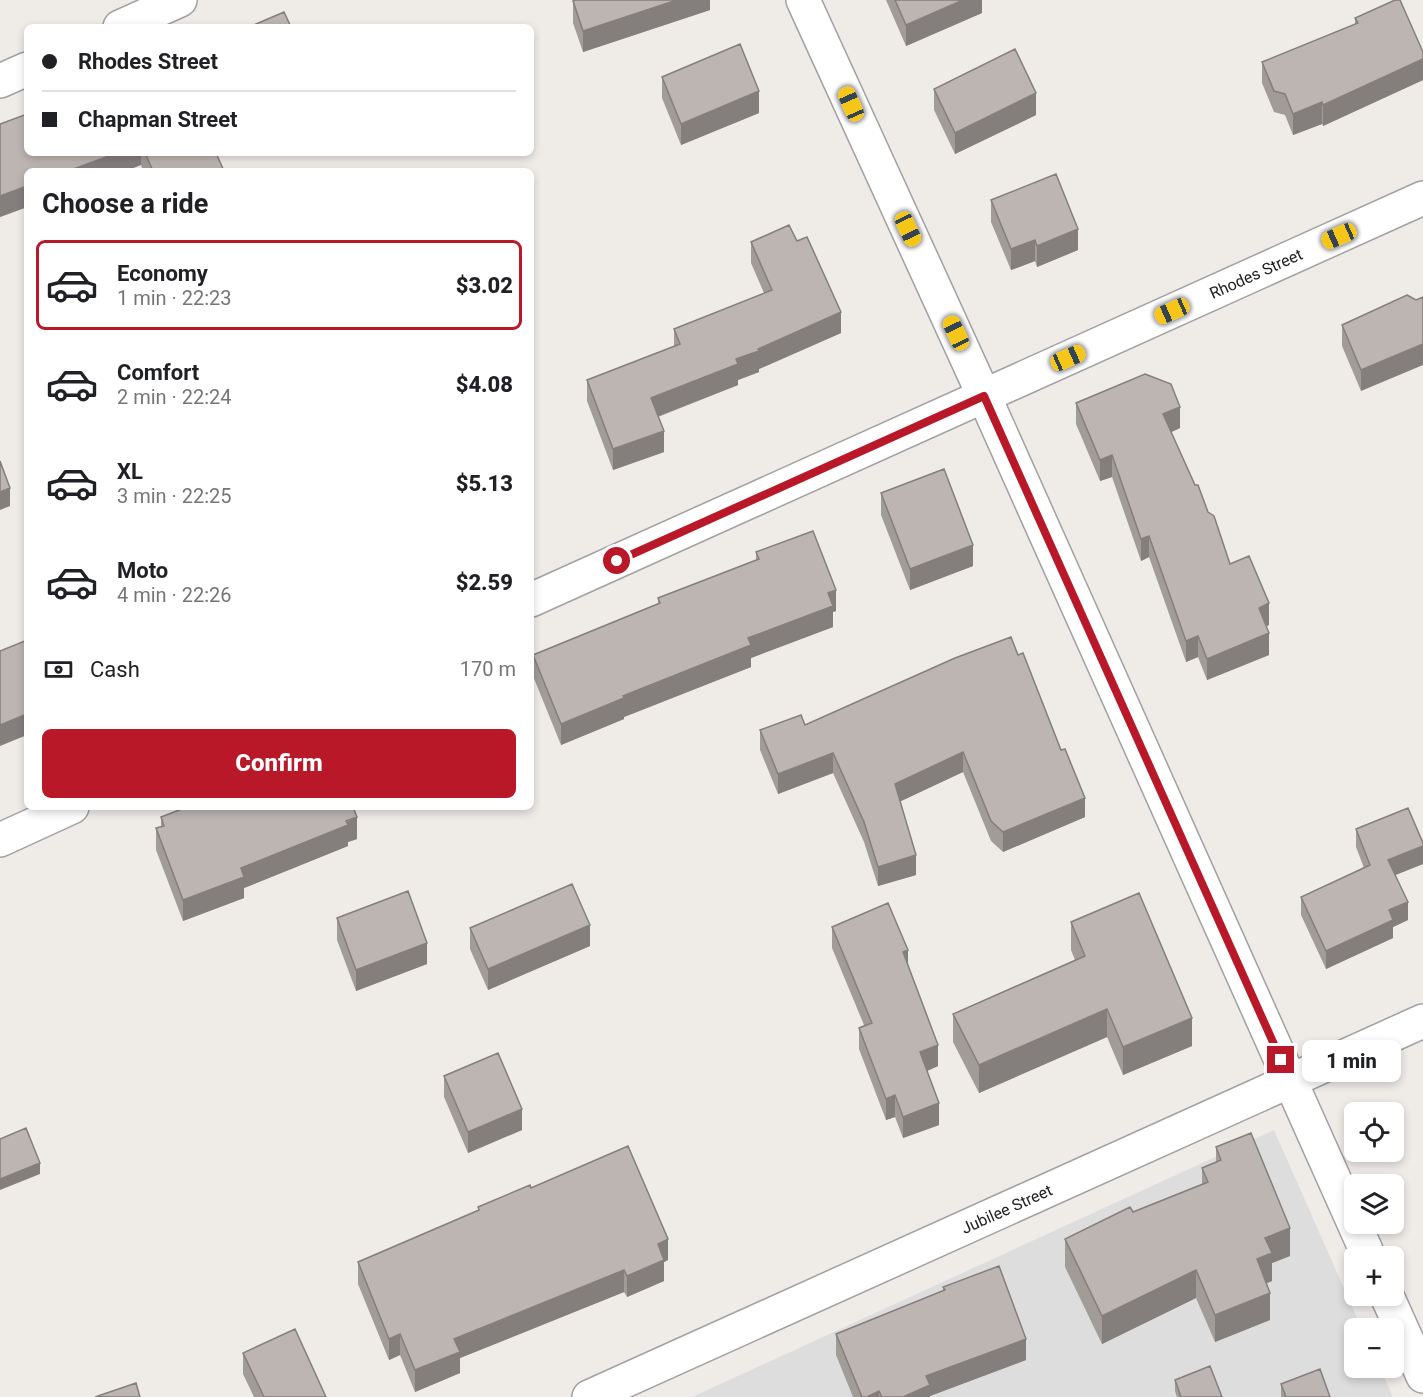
<!DOCTYPE html>
<meta charset="utf-8">
<style>
body{margin:0;font-family:Roboto,sans-serif;background:#f2f2f2;color:#202124;height:100vh;display:flex;flex-direction:column;font-size:22px;white-space:nowrap}
*{box-sizing:border-box;margin:0}
p{font-size:20px;color:#757577}
.icon{flex:none;width:33px;height:33px;fill:none;stroke:currentColor;stroke-width:2;stroke-linecap:round;stroke-linejoin:round}
.map{position:relative;flex:1;overflow:hidden}
.drawer{position:absolute;left:24px;top:168px;width:510px;height:642px;display:flex;flex-direction:column;background:#fff;border-radius:9px;box-shadow:0 3px 9px #0003}
.drawer>*{flex:none}
.top-card{position:absolute;left:24px;top:24px;width:510px;height:132px;border-radius:9px;box-shadow:0 3px 9px #0003;display:grid;align-content:center;height:132px;padding:0 18px;background:#fff}
.buttons{position:absolute;left:1344px;top:1102px;display:grid;gap:12px}
.buttons a{display:grid;place-items:center;width:60px;height:60px;border-radius:9px;background:#fff;box-shadow:0 3px 9px #0003;font-size:30px}
.end{position:absolute;width:27px;height:27px;margin:-14px;border:8px solid #b81827;background:#fff;box-shadow:0 0 0 3px #fff}
.from{border-radius:50%}
.bubble{position:absolute;height:42px;border-radius:9px;background:#fff;box-shadow:0 3px 9px #0003;font-size:20px;font-weight:800;line-height:42px;text-align:center}
.car{position:absolute;width:18px;height:36px;margin:-18px -9px;border-radius:8px;box-shadow:0 0 4px 2px #0007;background:linear-gradient(#f5c518 24%,#345 0 40%,#f5c518 0 76%,#345 0 86%,#f5c518 0)}
.top-card b{display:flex;align-items:center;gap:21px;height:57px;font-size:22px}
.top-card b+b{border-top:2px solid #e0e0e0}
.top-card i{width:15px;height:15px;background:#202124}
ul{padding:0;list-style:none}
li{display:flex;align-items:center;gap:18px;height:90px;margin:0 12px 9px;padding:0 6px;border:3px solid transparent;border-radius:9px}
li div{flex:1}
li b{display:block;font-size:22px}
li em{font-style:normal;font-weight:800}
li.active{border-color:#b81827}
li>.icon{width:54px;height:54px;stroke-width:1.5}
h2{padding:0 18px;font-size:27px;line-height:72px}
.pay{display:flex;align-items:center;gap:15px;height:66px;padding:0 18px;font-size:22px}
.pay p{margin-inline-start:auto}
.button{display:flex;gap:12px;margin-top:auto;padding:12px 18px}
.button a{flex:1;height:69px;border-radius:9px;background:#b81827;color:#fff;font-size:24px;font-weight:800;line-height:69px;text-align:center}
.map>svg:first-child{display:block}
.residential{fill:#dedddd}
.lines{fill:none;stroke-linecap:round;stroke-linejoin:round}
.street-casing{stroke:#a1a1a1;stroke-width:36}
.street{stroke:#fff;stroke-width:33}
.wall{fill:#a29c98}
.shaded-wall{fill:#847f7c}
.building{fill:#bcb5b1;stroke:#847f7c;stroke-width:1.5}
.route{stroke:#b81827;stroke-width:8}
.labels{text-anchor:middle;dominant-baseline:central;stroke-width:4.5;stroke-linejoin:round;paint-order:stroke}
.street-label{font-size:16px;fill:#202020;stroke:#fff}
</style>
<div class="map">
<svg width="1423" height="1397" viewBox="0 0 1423 1397">
<rect width="100%" height="100%" fill="#efece8"/>
<path class="residential" d="M1274 1130 1362 1329H1354V1368H1380L1393 1397H692Z"/>
<g class="lines">
<defs>
<g id="street">
<path d="M803 0 984 396 1369 1257"/>
<path d="M120 27 180 0"/>
<path d="M0 81 27 69"/>
<path id="s1" d="M531 600 1423 198"/>
<path d="M0 840 72 807"/>
<path d="M1387 1296 1423 1376"/>
<path id="s2" d="M589 1397 1423 1021"/>
</g>
</defs>
<use href="#street" class="street-casing"/>
<use href="#street" class="street"/>
</g>
<path class="wall" d="M710 0V10L583 52 573 23V1Z
M886 0H982V13L906 46Z
M1355 18 1423 52V80L1323 126 1322 124 1293 135 1285 115 1274 112 1262 83V62L1355 24Z
M662 77 759 113 681 145 662 98Z
M934 89 1036 115 955 154 934 110Z
M27 153H216L224 171H143L141 165 27 171V207L0 217Z
M991 200 1078 250 1037 267 1035 261 1011 270 991 222Z
M751 242 841 333 759 369V372L738 380V385L658 417 664 452 613 470 587 401V380L674 346V329L764 293 751 263Z
M1407 295 1361 391 1342 346V325Z
M1076 403 1180 428 1171 432 1230 564 1269 625 1266 626 1269 655 1207 680 1198 657 1186 662 1149 557 1141 561 1112 477 1100 481 1076 424Z
M881 493 973 566 910 590 881 515Z
M756 552 836 611 833 612V627L751 658V667L624 717V719L561 745 533 676V655L658 604V598L756 560Z
M1018 655 1085 817 1003 852 991 841 963 772 900 801 916 875 878 886 864 842 833 773 778 794 760 750V730L805 725Z
M161 817 357 839 348 842V846L244 888V898L183 921 156 850V828L161 827Z
M1356 829 1423 843V864L1395 875 1408 920 1393 927V938L1326 969 1301 915V897L1364 868 1356 847Z
M337 918 427 964 356 991 337 940Z
M1071 922 1192 1046 1123 1075 1107 1037 979 1093 953 1042V1014L1075 960 1071 950Z
M832 927 908 964 938 1066 927 1071 939 1125 903 1138 895 1117 886 1120 859 1049V1028L864 1025 832 948Z
M470 928 590 946 488 990 470 949Z
M444 1076 522 1130 468 1153 444 1097Z
M1216 1147 1290 1256 1272 1263V1281L1267 1283 1270 1320 1215 1342 1196 1298 1102 1344 1065 1267V1239L1202 1184V1168L1216 1162Z
M531 1188 668 1260 664 1262V1281L627 1297 624 1292 460 1358V1373L415 1392 400 1355 389 1360 358 1284V1262L478 1211V1207Z
M943 1287 1026 1360 930 1396V1397H853L836 1355V1334L943 1290Z
M243 1353 326 1397H254L243 1374Z
M1175 1380 1222 1397H1177L1175 1391Z
M1281 1384 1330 1397H1281Z"/>
<path class="shaded-wall" d="M677 0H710V10L583 52V31Z
M963 0H982V13L906 46V25Z
M1423 59V80L1323 126V105Z
M759 91V113L681 145V124Z
M1036 93V115L955 154V133Z
M1322 102V124L1293 135V114Z
M117 153H141V165L126 171H68Z
M27 186V207L0 217V196Z
M1078 229V250L1037 267V246Z
M1035 240V261L1011 270V249Z
M841 312V333L759 369V372L738 380V385L651 419V398L758 349Z
M1423 344V365L1361 391V370Z
M1180 407V428L1163 436V414Z
M664 431V452L613 470V449Z
M1112 455V477L1100 481V460Z
M10 488V506L0 510V492Z
M1149 536V557L1141 561V539Z
M973 545V566L910 590V569Z
M836 590V611L833 612V627L751 658V667L624 717V719L561 745V724L748 638 828 593Z
M1269 603V625L1259 630V608Z
M1269 633V655L1207 680V659Z
M1198 636V657L1186 662V641Z
M27 714V735L0 746V725Z
M963 752V772L895 804V784Z
M833 753V773L778 794V774Z
M1085 798V817L1003 852V832Z
M357 817V839L348 842V846L244 888V898L183 921V900L241 868Z
M1423 846V864L1388 878V860Z
M916 855V875L878 886V867Z
M1408 902V920L1393 927V938L1326 969V951L1389 910Z
M590 925V946L488 990V969Z
M427 943V964L356 991V970Z
M908 950V971L903 952Z
M1107 1009V1037L979 1093V1065Z
M1192 1018V1046L1123 1075V1047Z
M938 1045V1066L920 1074V1052Z
M895 1095V1117L886 1120V1099Z
M939 1103V1125L903 1138V1117Z
M522 1109V1130L468 1153V1132Z
M40 1163V1174L0 1190V1179Z
M1290 1228V1256L1272 1263V1281L1257 1287V1259L1265 1238Z
M668 1239V1260L664 1262V1281L627 1297V1276L658 1244Z
M624 1270V1292L460 1358V1373L415 1392V1370L454 1339Z
M1196 1270V1298L1102 1344V1316Z
M1270 1293V1320L1215 1342V1315Z
M400 1334V1355L389 1360V1339Z
M1026 1339V1360L930 1396V1397H903L926 1376Z
M879 1391V1397H867Z"/>
<path class="building" d="M576 0H677L583 31 573 1Z
M895 0H963L906 25Z
M1395 0H1400L1423 52V59L1323 105 1322 102 1293 114 1285 94 1274 91 1262 62 1358 23 1355 18Z
M284 12 291 27H249Z
M740 44 759 91 681 124 662 77Z
M1015 49 1036 93 955 133 934 89Z
M27 114V153H117L68 171H27V186L0 196V124Z
M145 153H216L224 171H153Z
M1056 174 1078 229 1037 246 1035 240 1011 249 991 200Z
M789 225 797 241 807 237 841 312 758 349 759 351 736 359 738 364 651 398 664 431 613 449 587 380 680 344 674 329 772 290 751 242Z
M1407 295 1416 300 1423 297V344L1361 370 1342 325Z
M1145 374 1171 384 1180 407 1163 414 1195 485H1198L1208 512 1214 516 1230 564 1249 556 1269 603 1259 608 1269 633 1207 659 1198 636 1186 641 1149 536 1141 539 1112 455 1100 460 1076 403Z
M0 461 10 488 0 492Z
M944 469 973 545 910 569 881 493Z
M813 531 836 590 828 593 833 606 748 638 751 645 623 696 624 698 561 724 533 655 660 603 658 598 759 559 756 552Z
M1011 637 1018 655 1023 653 1061 750 1065 749 1085 798 1003 832 991 821 963 752 895 784 916 855 878 867 864 822 833 753 778 774 760 730 801 715 805 725 955 658Z
M27 640V714L0 725V651Z
M187 807H353L357 817 346 821 348 825 241 868 244 877 183 900 156 828 164 826 161 817Z
M1408 808 1423 843V846L1388 860 1408 902 1389 910 1393 920 1326 951 1301 897 1370 865 1356 829Z
M572 884 590 925 488 969 470 928Z
M408 891 427 943 356 970 337 918Z
M1139 893 1192 1018 1123 1047 1107 1009 979 1065 953 1014 1085 956 1071 922Z
M888 903 908 950 903 952 938 1045 920 1052 939 1103 903 1117 895 1095 886 1099 859 1028 872 1023 832 927Z
M498 1053 522 1109 468 1132 444 1076Z
M26 1128 40 1163 0 1179V1139Z
M1251 1133 1290 1228 1265 1238 1272 1253 1257 1259 1270 1293 1215 1315 1196 1270 1102 1316 1065 1239 1130 1207 1133 1212 1208 1182 1202 1168 1221 1160 1216 1147Z
M628 1146 668 1239 658 1244 664 1260 627 1276 624 1270 454 1339 460 1352 415 1370 400 1334 389 1339 358 1262 479 1210 478 1207 530 1185 531 1188Z
M999 1266 1026 1339 926 1376 930 1385 903 1397H882L879 1391 867 1397H862L836 1334 945 1290 943 1287Z
M295 1329 326 1397H264L243 1353Z
M1210 1366 1222 1397H1181L1175 1380Z
M1320 1369 1330 1397H1286L1281 1384Z
M136 1383 140 1397H95Z"/>
<g class="lines">
<path class="route" d="M617 561 984 396 1281 1060"/>
</g>
<g class="labels">
<g class="street-label">
<text stroke="none"><textPath href="#s1" startOffset="795">Rhodes Street</textPath></text>
<text stroke="none"><textPath href="#s2" startOffset="458">Jubilee Street</textPath></text>
</g>
</g>
</svg>
<div class="buttons">
<a><svg class="icon" aria-label="locate" viewBox="0 0 24 24"><circle cx="12" cy="12" r="6"/><path d="M12 2v4M12 18v4M2 12h4M18 12h4"/></svg></a>
<a><svg class="icon" aria-label="layers" viewBox="0 0 24 24"><path d="M12 4l9 5-9 5-9-5zM3 14l9 5 9-5"/></svg></a>
<a>+</a>
<a>−</a>
</div>
<i class="end from" style="left:617px;top:561px"></i>
<i class="end" style="left:1281px;top:1060px"></i>
<div class="bubble" style="left:1302px;top:1040px;width:99px">1 min</div>
<i class="car" style="left:851px;top:104px;rotate:336deg"></i>
<i class="car" style="left:908px;top:229px;rotate:155deg"></i>
<i class="car" style="left:1339px;top:236px;rotate:246deg"></i>
<i class="car" style="left:1172px;top:311px;rotate:246deg"></i>
<i class="car" style="left:956px;top:333px;rotate:335deg"></i>
<i class="car" style="left:1068px;top:358px;rotate:66deg"></i>
<div class="top-card">
<b><i class="from"></i>Rhodes Street</b>
<b><i></i>Chapman Street</b>
</div>
<section class="drawer">
<h2>Choose a ride</h2>
<ul>
<li class="active"><svg class="icon" aria-label="car" viewBox="0 0 24 24"><path d="M5 17H2v-5l4-1 3-4h7l3 4 3 1v5h-3M9 17h6M6 11h13"/><circle cx="7" cy="17" r="2"/><circle cx="17" cy="17" r="2"/></svg><div><b>Economy</b><p>1 min · 22:23</p></div><em>$3.02</em></li>
<li><svg class="icon" aria-label="car" viewBox="0 0 24 24"><path d="M5 17H2v-5l4-1 3-4h7l3 4 3 1v5h-3M9 17h6M6 11h13"/><circle cx="7" cy="17" r="2"/><circle cx="17" cy="17" r="2"/></svg><div><b>Comfort</b><p>2 min · 22:24</p></div><em>$4.08</em></li>
<li><svg class="icon" aria-label="car" viewBox="0 0 24 24"><path d="M5 17H2v-5l4-1 3-4h7l3 4 3 1v5h-3M9 17h6M6 11h13"/><circle cx="7" cy="17" r="2"/><circle cx="17" cy="17" r="2"/></svg><div><b>XL</b><p>3 min · 22:25</p></div><em>$5.13</em></li>
<li><svg class="icon" aria-label="car" viewBox="0 0 24 24"><path d="M5 17H2v-5l4-1 3-4h7l3 4 3 1v5h-3M9 17h6M6 11h13"/><circle cx="7" cy="17" r="2"/><circle cx="17" cy="17" r="2"/></svg><div><b>Moto</b><p>4 min · 22:26</p></div><em>$2.59</em></li>
</ul>
<div class="pay"><svg class="icon" aria-label="cash" viewBox="0 0 24 24"><path d="M3 7h18v10H3z"/><circle cx="12" cy="12" r="2"/></svg>Cash<p>170 m</p></div>
<div class="button"><a>Confirm</a></div>
</section>
</div>
